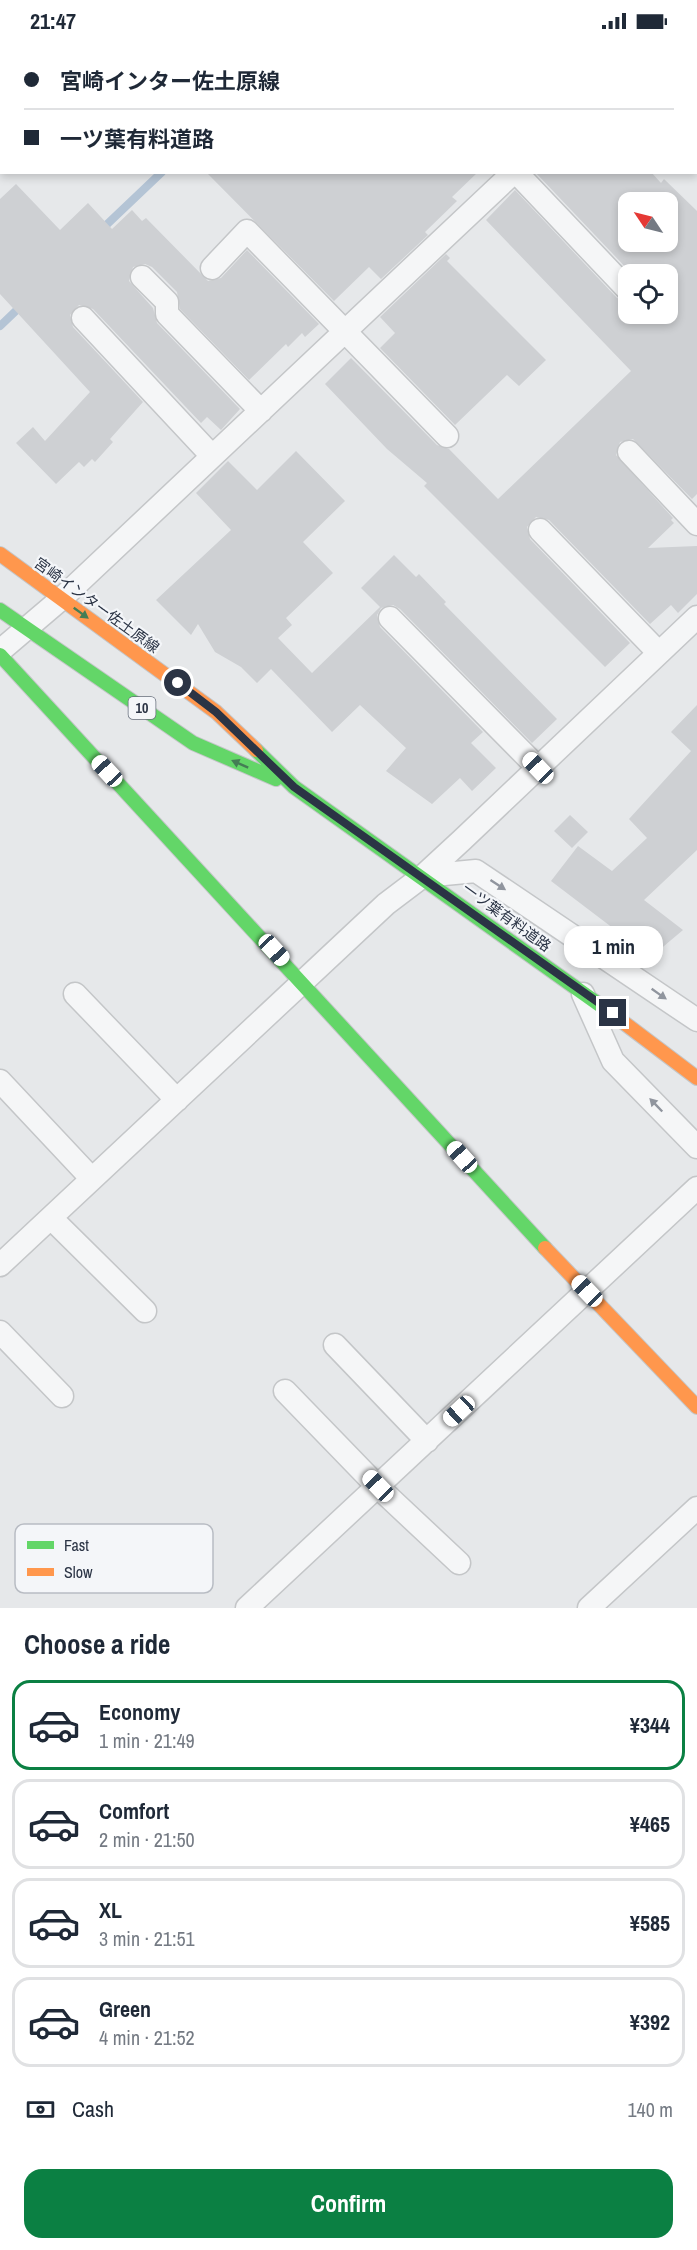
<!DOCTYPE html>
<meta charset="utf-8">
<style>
body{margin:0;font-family:"Archivo Narrow","Noto Sans JP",sans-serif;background:#f6f6f7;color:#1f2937;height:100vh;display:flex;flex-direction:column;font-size:22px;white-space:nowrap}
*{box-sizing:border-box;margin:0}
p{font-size:20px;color:#747a83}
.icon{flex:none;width:33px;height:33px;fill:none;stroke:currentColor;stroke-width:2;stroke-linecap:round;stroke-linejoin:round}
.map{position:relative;height:1566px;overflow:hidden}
.side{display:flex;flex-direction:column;background:#fff;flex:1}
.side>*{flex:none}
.hud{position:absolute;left:0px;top:0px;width:698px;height:132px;box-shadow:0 3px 9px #0003;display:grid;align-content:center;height:132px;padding:0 24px;background:#fff}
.needle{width:39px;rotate:305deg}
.tools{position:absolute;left:618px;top:150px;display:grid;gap:12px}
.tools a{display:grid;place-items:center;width:60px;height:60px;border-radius:12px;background:#fff;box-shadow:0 3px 9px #0003;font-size:30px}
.end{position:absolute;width:27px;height:27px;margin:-14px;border:8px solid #2b3445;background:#fff;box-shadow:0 0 0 3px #fff}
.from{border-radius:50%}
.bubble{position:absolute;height:42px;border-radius:18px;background:#fff;box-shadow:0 3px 9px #0003;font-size:20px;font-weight:700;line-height:42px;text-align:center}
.car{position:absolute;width:18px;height:36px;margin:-18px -9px;border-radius:8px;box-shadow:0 0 4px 2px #0007;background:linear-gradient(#fff 24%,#345 0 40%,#fff 0 76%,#345 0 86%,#fff 0)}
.hud b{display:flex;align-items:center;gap:21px;height:57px;font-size:22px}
.hud b+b{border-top:2px solid #e0e1e3}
.hud i{width:15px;height:15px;background:#1f2937}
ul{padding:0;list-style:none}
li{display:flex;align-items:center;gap:18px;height:90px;margin:0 12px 9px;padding:0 12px;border:3px solid #e0e1e3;border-radius:18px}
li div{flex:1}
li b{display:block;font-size:22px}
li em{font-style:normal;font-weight:700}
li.active{border-color:#0b8043}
li>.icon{width:54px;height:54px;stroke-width:1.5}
h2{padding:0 24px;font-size:27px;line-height:72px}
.pay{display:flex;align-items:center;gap:15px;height:66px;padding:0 24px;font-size:22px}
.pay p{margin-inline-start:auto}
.button{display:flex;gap:12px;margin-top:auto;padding:12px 24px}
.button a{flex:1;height:69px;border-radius:18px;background:#0b8043;color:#fff;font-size:24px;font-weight:700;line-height:69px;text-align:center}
.status{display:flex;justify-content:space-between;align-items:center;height:42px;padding:0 30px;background:#fff;direction:ltr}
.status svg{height:16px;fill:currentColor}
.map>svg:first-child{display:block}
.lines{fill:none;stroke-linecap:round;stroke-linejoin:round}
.stream{stroke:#b4c4d5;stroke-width:8}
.building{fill:#ced0d3;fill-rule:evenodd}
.street-casing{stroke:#c4c6c8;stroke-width:25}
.fast-casing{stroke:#c4c6c8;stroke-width:16}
.slow-casing{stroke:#c4c6c8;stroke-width:16}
.street{stroke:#f5f6f7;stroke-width:22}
.fast{stroke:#63d668;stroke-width:14}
.slow{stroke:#ff974d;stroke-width:14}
.oneway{fill:#447d55}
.oneway2{fill:#90959e}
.route{stroke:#2b3445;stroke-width:8}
.labels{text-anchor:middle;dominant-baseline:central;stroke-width:4.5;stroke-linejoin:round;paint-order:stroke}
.shield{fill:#f4f6f9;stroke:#676e7b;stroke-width:1.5}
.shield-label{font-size:14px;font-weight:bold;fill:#2b3445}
.street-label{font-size:15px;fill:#2b3445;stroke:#f4f6f9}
.key{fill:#f4f6f9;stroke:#b8bcc3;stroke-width:1.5}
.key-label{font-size:16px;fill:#2b3445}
</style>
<div class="status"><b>21:47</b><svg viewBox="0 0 49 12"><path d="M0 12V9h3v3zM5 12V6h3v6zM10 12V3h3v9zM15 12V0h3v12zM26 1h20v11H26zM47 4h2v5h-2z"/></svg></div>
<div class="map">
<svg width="697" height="1566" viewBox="0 0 697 1566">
<rect width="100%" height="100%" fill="#e6e8ea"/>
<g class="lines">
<path class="stream" d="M448 0 451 2
M298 2 300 0
M696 105 697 106
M101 188 162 130
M0 284 22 263"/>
</g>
<path class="building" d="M206 130H478L452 155 457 159 425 190 428 193 381 237 369 225 334 259Z
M535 130H651L661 141 664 137 697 169V452L692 457 633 397 620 400 616 413 673 476 671 478 674 481 648 506 697 504V552L678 571 671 563 650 582 549 478 536 475 527 485 530 497 630 601 605 625 424 444 427 441 387 407 325 342 351 316 437 403 449 407 498 457 631 329 486 178 515 148 617 256 628 260V272H668V232H632ZM628 160H668V200H628Z
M16 142 60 188 88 161 112 187 132 168 142 179 146 176 208 239 221 236 247 208 319 282 305 295 302 291 288 305 286 302 249 338 180 267 177 250 152 225 145 222 133 225 129 239 153 266 157 281 240 367 221 388 207 375 201 381 93 267 79 263 70 273 73 285 143 360 110 397 113 400 95 420 92 417 84 425 79 420 56 442 16 401 33 385 45 399 90 350 0 252V157Z
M446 212 450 216 447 219 546 318 519 344 507 333 455 383 380 306 395 291 380 275Z
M296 409 345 459 303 500 333 531 286 576 292 583 278 596 312 631 380 565 361 546 394 513 416 535 419 532 446 560 444 562 557 677 532 701 400 567 393 563 381 566 377 573 380 585 483 690 471 701 496 726 472 749 460 736 432 762 386 729 406 706 360 663 332 690 271 627 257 641 241 625 215 610 198 582 191 593 156 558 231 488 196 451 228 419 257 448Z
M697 663V808L644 858 683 888 651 915 551 839 578 804 612 829 647 796 629 777 691 709 671 690Z
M570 773 588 790 572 806 554 789Z"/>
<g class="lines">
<defs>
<path id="street" d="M408 0 410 2
M675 0 676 2
M386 2 388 0
M652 2 654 0
M696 23 697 24
M516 130 627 247
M212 226 247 189 447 394
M142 235 167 260V272L261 369
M83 276 212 414
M629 410 697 482
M540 488 659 611
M390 576 538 726
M0 609 61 557 514 130
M423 834 476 829 697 978
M75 952 177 1058
M583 952 613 1019 697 1105
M0 1039 92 1137
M51 1176 145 1269
M0 1223 386 862 423 834 462 798 697 575
M0 1290 62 1354
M335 1303 427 1399
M285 1349 378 1445 459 1521
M247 1566 697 1146
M589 1566 697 1466"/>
<path id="fast" d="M0 568 193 701 276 737
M0 613 545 1206
M256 708 294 745 611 971"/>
<path id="slow" d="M0 512 216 670 256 708
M611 971 697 1036
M545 1206 697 1365"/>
</defs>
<use href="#street" class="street-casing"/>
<use href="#fast" class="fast-casing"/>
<use href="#slow" class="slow-casing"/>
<use href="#street" class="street"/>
<use href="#fast" class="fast"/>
<use href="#slow" class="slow"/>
</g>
<defs><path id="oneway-solid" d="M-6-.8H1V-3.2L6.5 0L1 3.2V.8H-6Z" transform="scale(1.5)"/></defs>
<g class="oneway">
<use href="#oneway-solid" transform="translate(81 571) rotate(36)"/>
<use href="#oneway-solid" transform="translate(240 722) rotate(-156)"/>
</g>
<g class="oneway2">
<use href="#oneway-solid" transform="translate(498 843) rotate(33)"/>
<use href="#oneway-solid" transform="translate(659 952) rotate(35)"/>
<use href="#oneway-solid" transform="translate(656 1063) rotate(-134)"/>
</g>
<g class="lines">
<path class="route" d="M178 641 216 670 294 745 613 971"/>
</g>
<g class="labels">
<rect class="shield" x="128.5" y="655" width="27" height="22" rx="4.5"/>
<g class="shield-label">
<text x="142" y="666">10</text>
</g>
<g class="street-label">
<text transform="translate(97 563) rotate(36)">宮崎インター佐土原線</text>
<text transform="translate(507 875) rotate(36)">一ツ葉有料道路</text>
</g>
</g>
<rect x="15" y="1482" width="198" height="69" rx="9" class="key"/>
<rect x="27" y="1499" width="27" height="8" fill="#63d668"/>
<rect x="27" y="1526" width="27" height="8" fill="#ff974d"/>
<g class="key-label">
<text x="64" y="1509">Fast</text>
<text x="64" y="1536">Slow</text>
</g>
</svg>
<div class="tools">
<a><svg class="needle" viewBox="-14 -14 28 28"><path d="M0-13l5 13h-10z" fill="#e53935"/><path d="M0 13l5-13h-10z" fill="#747a83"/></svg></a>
<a><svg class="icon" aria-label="locate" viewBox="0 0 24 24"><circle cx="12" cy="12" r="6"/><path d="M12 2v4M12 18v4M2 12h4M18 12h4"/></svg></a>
</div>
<i class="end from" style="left:178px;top:641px"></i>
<i class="end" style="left:613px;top:971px"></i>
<div class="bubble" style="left:564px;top:884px;width:99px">1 min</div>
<i class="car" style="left:538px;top:726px;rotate:316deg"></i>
<i class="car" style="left:107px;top:729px;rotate:317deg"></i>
<i class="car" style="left:274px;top:908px;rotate:137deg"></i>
<i class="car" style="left:462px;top:1115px;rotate:318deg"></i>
<i class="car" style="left:587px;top:1249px;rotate:316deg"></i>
<i class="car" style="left:459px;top:1369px;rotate:227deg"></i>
<i class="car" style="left:378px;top:1444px;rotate:316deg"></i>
<div class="hud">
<b><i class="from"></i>宮崎インター佐土原線</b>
<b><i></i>一ツ葉有料道路</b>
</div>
</div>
<section class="side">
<h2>Choose a ride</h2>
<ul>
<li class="active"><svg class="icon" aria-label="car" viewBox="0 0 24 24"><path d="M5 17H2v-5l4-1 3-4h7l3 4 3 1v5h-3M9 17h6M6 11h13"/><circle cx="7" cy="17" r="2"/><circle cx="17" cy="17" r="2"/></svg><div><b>Economy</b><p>1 min · 21:49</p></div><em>¥344</em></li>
<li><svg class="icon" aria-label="car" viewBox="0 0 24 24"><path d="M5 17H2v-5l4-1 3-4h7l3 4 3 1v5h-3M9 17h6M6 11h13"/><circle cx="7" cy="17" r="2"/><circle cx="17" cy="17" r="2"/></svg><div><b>Comfort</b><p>2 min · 21:50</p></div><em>¥465</em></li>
<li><svg class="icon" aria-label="car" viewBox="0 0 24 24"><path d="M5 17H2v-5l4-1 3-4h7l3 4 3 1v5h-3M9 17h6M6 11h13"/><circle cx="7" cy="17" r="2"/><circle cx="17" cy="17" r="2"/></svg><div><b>XL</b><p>3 min · 21:51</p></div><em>¥585</em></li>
<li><svg class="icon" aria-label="car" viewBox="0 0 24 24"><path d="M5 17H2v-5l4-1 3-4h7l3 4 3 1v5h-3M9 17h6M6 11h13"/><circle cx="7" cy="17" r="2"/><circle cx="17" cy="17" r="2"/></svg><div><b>Green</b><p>4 min · 21:52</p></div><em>¥392</em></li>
</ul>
<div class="pay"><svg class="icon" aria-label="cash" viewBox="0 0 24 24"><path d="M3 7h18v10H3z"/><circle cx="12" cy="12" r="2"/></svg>Cash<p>140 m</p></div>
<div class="button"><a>Confirm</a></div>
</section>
